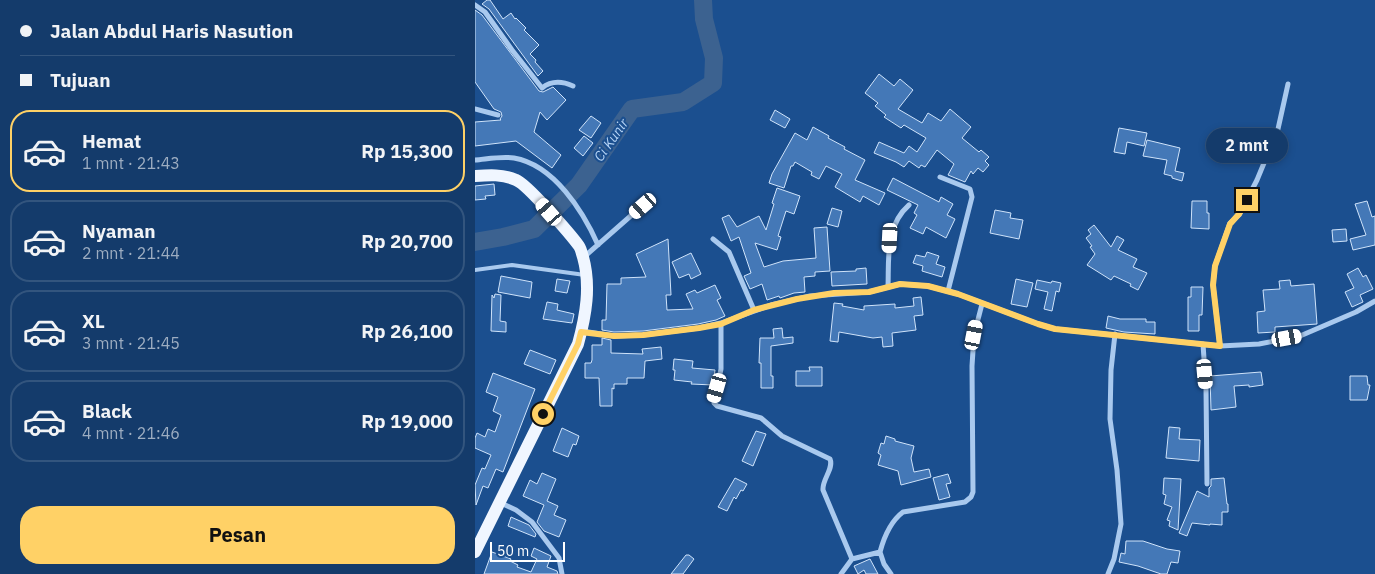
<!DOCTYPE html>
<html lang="id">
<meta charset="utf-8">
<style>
body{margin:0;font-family:"IBM Plex Sans",sans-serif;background:#214673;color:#f1f3f6;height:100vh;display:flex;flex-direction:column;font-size:19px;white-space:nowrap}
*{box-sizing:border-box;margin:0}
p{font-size:16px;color:#9dadc1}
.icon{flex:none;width:28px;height:28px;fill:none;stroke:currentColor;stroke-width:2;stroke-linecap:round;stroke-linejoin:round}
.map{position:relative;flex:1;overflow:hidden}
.side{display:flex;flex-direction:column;background:#143b6b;width:475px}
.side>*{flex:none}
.top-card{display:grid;align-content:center;height:110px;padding:0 20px;background:#143b6b}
.scale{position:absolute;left:15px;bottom:12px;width:75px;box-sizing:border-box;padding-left:5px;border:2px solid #fff;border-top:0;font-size:14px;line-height:18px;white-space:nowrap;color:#fff;-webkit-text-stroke:4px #1b4f8f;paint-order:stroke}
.end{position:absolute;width:22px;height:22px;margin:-11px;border:6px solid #ffd166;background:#111;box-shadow:0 0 0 2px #111}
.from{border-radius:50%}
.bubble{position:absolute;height:35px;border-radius:18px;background:#143b6b;box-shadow:0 2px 8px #0003,0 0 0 1px #33557e;font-size:16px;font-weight:800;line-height:35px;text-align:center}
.car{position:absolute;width:15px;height:30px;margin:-15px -8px;border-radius:6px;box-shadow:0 0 4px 1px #0007;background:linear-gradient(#fff 24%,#345 0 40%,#fff 0 76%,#345 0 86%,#fff 0)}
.top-card b{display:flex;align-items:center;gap:18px;height:48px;font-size:19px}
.top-card b+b{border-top:1px solid #33557e}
.top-card i{width:12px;height:12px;background:#f1f3f6}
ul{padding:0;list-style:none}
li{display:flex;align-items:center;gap:15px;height:82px;margin:0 10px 8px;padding:0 10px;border:2px solid #33557e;border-radius:20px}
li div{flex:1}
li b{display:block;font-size:19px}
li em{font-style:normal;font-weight:800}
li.active{border-color:#ffd166}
li>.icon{width:45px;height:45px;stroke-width:1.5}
.primary-button{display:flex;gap:10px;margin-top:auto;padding:10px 20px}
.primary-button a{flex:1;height:58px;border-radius:20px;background:#ffd166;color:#111;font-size:20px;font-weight:800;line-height:58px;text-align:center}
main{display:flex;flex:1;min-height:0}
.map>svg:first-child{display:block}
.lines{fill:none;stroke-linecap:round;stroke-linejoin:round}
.river{stroke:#3c6290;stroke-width:18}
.building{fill:#4478b7;stroke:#cfe3fa}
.lane{stroke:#a9c9ee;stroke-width:4}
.street{stroke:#a9c9ee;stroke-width:5}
.primary{stroke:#f0f6ff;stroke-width:12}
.route{stroke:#ffd166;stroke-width:6}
.labels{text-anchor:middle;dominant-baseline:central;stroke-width:4;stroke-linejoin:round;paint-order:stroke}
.water-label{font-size:14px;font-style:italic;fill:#b5d3f5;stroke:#1b4f8f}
</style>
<main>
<section class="side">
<div class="top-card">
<b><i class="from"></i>Jalan Abdul Haris Nasution</b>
<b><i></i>Tujuan</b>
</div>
<ul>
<li class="active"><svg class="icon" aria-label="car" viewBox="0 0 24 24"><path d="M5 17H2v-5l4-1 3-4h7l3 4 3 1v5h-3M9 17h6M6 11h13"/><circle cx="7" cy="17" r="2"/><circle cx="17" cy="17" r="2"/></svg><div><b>Hemat</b><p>1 mnt · 21:43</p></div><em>Rp 15,300</em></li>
<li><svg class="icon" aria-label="car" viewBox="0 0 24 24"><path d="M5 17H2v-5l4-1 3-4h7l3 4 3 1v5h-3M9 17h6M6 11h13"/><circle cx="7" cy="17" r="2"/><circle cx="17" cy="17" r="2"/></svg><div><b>Nyaman</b><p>2 mnt · 21:44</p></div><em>Rp 20,700</em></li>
<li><svg class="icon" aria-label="car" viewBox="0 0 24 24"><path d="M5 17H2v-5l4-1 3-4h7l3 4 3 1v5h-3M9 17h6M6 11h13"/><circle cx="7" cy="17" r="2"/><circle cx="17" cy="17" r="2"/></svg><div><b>XL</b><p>3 mnt · 21:45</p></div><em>Rp 26,100</em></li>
<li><svg class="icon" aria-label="car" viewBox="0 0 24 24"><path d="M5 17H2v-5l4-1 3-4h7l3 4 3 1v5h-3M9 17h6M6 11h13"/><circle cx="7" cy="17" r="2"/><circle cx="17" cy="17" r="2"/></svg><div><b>Black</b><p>4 mnt · 21:46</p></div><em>Rp 19,000</em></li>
</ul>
<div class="primary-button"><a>Pesan</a></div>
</section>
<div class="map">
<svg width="900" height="574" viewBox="0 0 900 574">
<rect width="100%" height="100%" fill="#1b4f8f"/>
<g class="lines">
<path class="river" d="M0 242 28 237 59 229 104 185 157 109 208 102 238 83 239 58 229 19 228 0"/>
</g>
<path class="building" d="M12 0H15L28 19 36 13 40 19 41 18 51 28 49 30 64 45 55 54 61 60 60 62 68 71 63 76 14 9 7 4Z
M0 10 7 15 64 91 68 92 78 87 91 100 72 120 65 112 59 132 86 155 77 168 41 141 0 146V122L26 120 25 119 27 116 26 112 19 109 0 82Z
M404 74 419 86 425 79 438 90 423 109 447 123 453 113 466 121 475 109 496 127 487 138 504 152 506 150 514 157 510 161 514 165 508 172 503 168 498 174 496 171 490 182 473 175 479 164 462 150 450 167 446 165 444 168 434 161 429 167 421 162 399 153 404 142 429 153 434 146 442 152 451 138 429 125 426 128 409 117 411 115 400 106 403 103 390 93Z
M300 110 315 119 310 128 295 120Z
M116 116 126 123 116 138 104 130Z
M338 127 354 136 353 138 370 147 369 149 390 160 380 180 410 193 404 205 388 196 385 202 360 187 367 174 351 166 344 179 336 175 337 172 320 162 318 166H316L309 188 294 183 297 174 320 133 332 140Z
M644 128 672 133 669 146 652 142 650 154 639 152Z
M109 136 118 143 108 156 99 148Z
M672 140 705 148 700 171 709 173 707 181 697 178V176L689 174 692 160 668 156Z
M418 178 464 202 466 197 478 204 472 215 480 219 471 238 451 227 448 234 435 228 442 215 439 213 443 205 412 190Z
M19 184 20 195 10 196 11 199 0 200V186Z
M302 188 325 196 319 214 311 211 303 236 306 237 302 250 280 243 289 267 308 261 341 258 339 228 352 227 355 271 340 272V276L329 277 330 292 319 293 305 298 304 296 292 300 287 284 275 289 269 276 276 273 264 237 256 241 247 218 254 215 262 227 284 216 291 230 299 204 297 203Z
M717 201H732V213H734V229L716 228Z
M892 201 897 217 900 216V245L878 250 875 239 891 235 880 204Z
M357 208 367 211 363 227 352 224Z
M520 210 536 213 535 218 548 220 544 239 515 233Z
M619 225 636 247 642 236 649 240 643 250 662 259 658 267 672 273 663 290 655 286 656 284 639 276 636 280 612 265 620 254 615 247 617 246 611 238 616 234 613 230Z
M871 229 872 241 858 242 857 230Z
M193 239 196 295H191L192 310 218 309 211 294 220 290 222 293 240 285 246 298 242 300 250 316 241 320 223 324 168 331 139 332 127 330V320H131L132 284H146V278L171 277 161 254Z
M452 252 464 256 461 264 470 267 467 277 447 271 448 266 438 263 441 255 450 257Z
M216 253 226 274 216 279 214 274 204 278 197 262Z
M391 268 392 284 357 286 356 272 381 271V269Z
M883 268 888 277 891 275 898 289 885 295 888 302 877 307 870 292 879 288 872 274Z
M26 276 57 282 55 298 23 292Z
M82 279 95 281 92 293 80 291Z
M541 279 558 283 552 307 536 304Z
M562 280 576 283 577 281 586 283 584 292 581 291 577 311 569 309 573 292 560 289Z
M815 280 816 286 839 284 842 324 800 327V332L783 333 782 312 790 311 788 290 805 289 804 281Z
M716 287H728L727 315H724V331H713V297H716Z
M20 294 26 295 25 321 31 322V332L16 331 17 295 19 298Z
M446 297 448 315 439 316 441 330 417 333 418 346 408 347 407 337 398 338 364 332 363 342 355 341 359 303 368 304 367 306 389 310V306L420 304V308L439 306 438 298Z
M72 302 83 304 82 310 99 314 97 323 68 319Z
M633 316 645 319H671V322H680V334L649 332 631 328Z
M307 328 308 338 318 337V343L296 346V376H298V388H286V363H284L285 338H299L298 329Z
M127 338 136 340V353L168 354 167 349 186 347 187 359 170 361 169 378H152V384H139V389L137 388V406H125L124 378H110V363H116L117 360V345H127Z
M55 350 81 360 75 374 49 364Z
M199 359 218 361 217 368 240 370 238 385 216 384 217 382 199 380 200 370H198Z
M334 367H347V386H321V371H335Z
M786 372 788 385 774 387V385L759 386 761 407 736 410 735 376Z
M18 373 60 389 28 472 21 469 13 488 8 486 1 505 0 485 7 468 10 469 16 455 0 448V438L2 433 10 437 13 429 20 432 26 415 18 411 23 397 11 392Z
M875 376H892L893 385H895L892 400H875Z
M694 427 705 428 704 439 725 440 724 461 691 458Z
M87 428 104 436 101 445 98 444 93 457 78 451Z
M281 431 291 434 278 466 267 461Z
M411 436 420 439V441L439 446 436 458 439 472 454 469 456 477 426 485 423 471 403 465 406 455 403 453 406 443 409 444Z
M67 473 81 479 72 501 83 506 79 515 91 520 84 537 69 531 62 522 69 505 48 496 55 480 62 484Z
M473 474 476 483 471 484 475 497 464 500 458 478Z
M260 478 272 484 268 491 266 490 261 499 259 497 252 511 243 507Z
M689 478 706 479 703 530 694 526 695 521 692 520 697 507 689 504 691 495 688 494Z
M749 478 752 504H753V512H747V525L735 524V525L717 523 712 536 704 533 722 491 734 497V488L736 486V479Z
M36 517 54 525 61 534 60 537 33 526Z
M651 541H668L692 549 705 551 703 563 696 562 692 574H686L663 566 644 562 646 553 650 554Z
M59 548 76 556 72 567 82 571 83 574H9L17 552 36 559 35 561 43 565 42 567 56 572 62 559 56 556Z
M211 555H214L219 559 208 574H196Z
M395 559 403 574H391L389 570 383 574 379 566Z"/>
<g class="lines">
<path class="lane" d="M0 270 37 265 110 275"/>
<path class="street" d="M0 5 10 12 37 50 67 88C77 80 87 81 98 86
M0 109 23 115
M0 160C12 159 27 156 39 158 79 165 108 211 123 245
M465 177 495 189 497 197 473 291
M238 239 254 252 279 310
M109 257 167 206
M413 287C414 258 410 226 434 205
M246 323V369L239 403 242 406 286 418 307 436 355 459C359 469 347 479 348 490L377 559 366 574
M107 331 139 336 168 335 224 328 246 323 296 305 335 296 394 292 425 284 453 286 483 294 563 324 580 329 745 346 784 344 825 336 881 312 900 301
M728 344 731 388 732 484
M745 346 738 285 740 266 755 223 764 215 782 180 803 129 813 84
M26 503 41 510 57 522 84 558 87 574
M377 559 405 552
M416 574 409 564 405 552C409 537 416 521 428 512L490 502 496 497 498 492 497 366 499 335 507 304
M633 574 639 559 646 524 642 470 635 419 636 370 640 334"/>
<path class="primary" d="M0 176C14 175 28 174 41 180 52 184 96 235 104 246 106 249 107 254 108 257 116 286 111 315 103 344L0 552"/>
</g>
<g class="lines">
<path class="route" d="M68 414 103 344 106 332 139 336 168 335 224 328 246 324 279 310 322 299 359 293 394 292 425 284 453 286 483 294 563 324 580 329 745 346 738 285 740 266 755 224 764 214 772 200"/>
</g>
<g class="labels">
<g class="water-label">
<text transform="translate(136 140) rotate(-55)">Ci Kunir</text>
</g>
</g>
</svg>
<div class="scale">50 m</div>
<i class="end from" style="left:68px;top:414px"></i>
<i class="end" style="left:772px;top:200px"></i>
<div class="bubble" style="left:731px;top:128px;width:82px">2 mnt</div>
<i class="car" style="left:168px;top:206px;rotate:229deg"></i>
<i class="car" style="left:74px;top:212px;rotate:319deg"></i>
<i class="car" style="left:415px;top:238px;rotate:183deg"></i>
<i class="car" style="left:499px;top:335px;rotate:11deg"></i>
<i class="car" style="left:812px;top:338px;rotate:80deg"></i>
<i class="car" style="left:730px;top:374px;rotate:175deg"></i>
<i class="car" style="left:242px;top:388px;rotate:196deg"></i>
</div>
</main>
